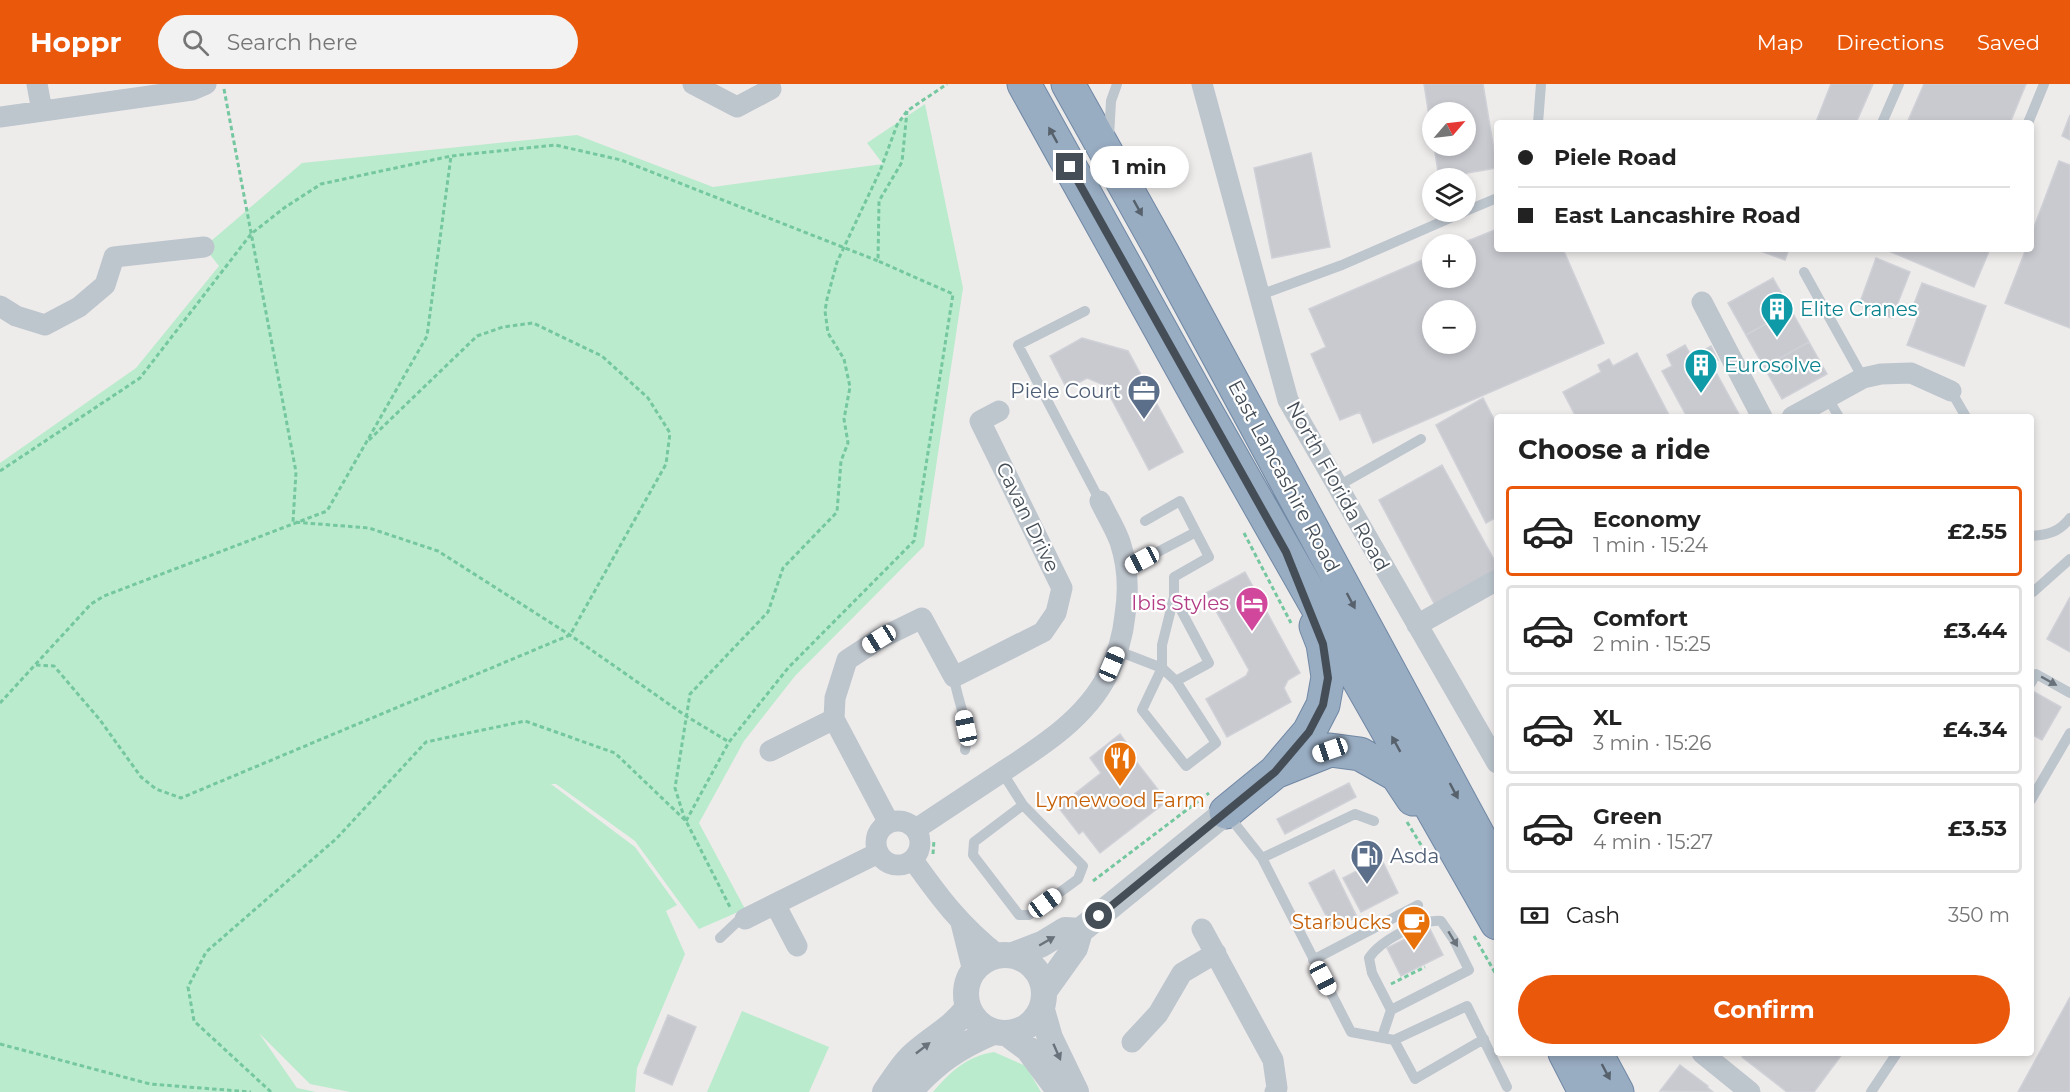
<!DOCTYPE html>
<meta charset="utf-8">
<style>
body{margin:0;font-family:Montserrat,sans-serif;background:#f2f2f2;color:#222;height:100vh;display:flex;flex-direction:column;font-size:22px;white-space:nowrap}
*{box-sizing:border-box;margin:0}
p{font-size:20px;color:#767676}
.icon{flex:none;width:33px;height:33px;fill:none;stroke:currentColor;stroke-width:2;stroke-linecap:round;stroke-linejoin:round}
.map{position:relative;flex:1;overflow:hidden}
.details{position:absolute;left:1494px;top:330px;width:540px;height:642px;display:flex;flex-direction:column;background:#fff;border-radius:6px;box-shadow:0 3px 9px #0003}
.details>*{flex:none}
.guide{position:absolute;left:1494px;top:36px;width:540px;height:132px;border-radius:6px;box-shadow:0 3px 9px #0003;display:grid;align-content:center;height:132px;padding:0 24px;background:#fff}
.needle{width:39px;rotate:62deg}
.tools{position:absolute;left:1422px;top:18px;display:grid;gap:12px}
.tools a{display:grid;place-items:center;width:54px;height:54px;border-radius:50%;background:#fff;box-shadow:0 3px 9px #0003;font-size:30px}
.end{position:absolute;width:27px;height:27px;margin:-14px;border:8px solid #454e57;background:#fff;box-shadow:0 0 0 3px #fff}
.from{border-radius:50%}
.bubble{position:absolute;height:42px;border-radius:21px;background:#fff;box-shadow:0 3px 9px #0003;font-size:20px;font-weight:700;line-height:42px;text-align:center}
.car{position:absolute;width:18px;height:36px;margin:-18px -9px;border-radius:8px;box-shadow:0 0 4px 2px #0007;background:linear-gradient(#fff 24%,#345 0 40%,#fff 0 76%,#345 0 86%,#fff 0)}
.guide b{display:flex;align-items:center;gap:21px;height:57px;font-size:22px}
.guide b+b{border-top:2px solid #e0e0e0}
.guide i{width:15px;height:15px;background:#222}
ul{padding:0;list-style:none}
li{display:flex;align-items:center;gap:18px;height:90px;margin:0 12px 9px;padding:0 12px;border:3px solid #e0e0e0;border-radius:6px}
li div{flex:1}
li b{display:block;font-size:22px}
li em{font-style:normal;font-weight:700}
li.on{border-color:#ea580c}
li>.icon{width:54px;height:54px;stroke-width:1.5}
h2{padding:0 24px;font-size:27px;line-height:72px}
.pay{display:flex;align-items:center;gap:15px;height:66px;padding:0 24px;font-size:22px}
.pay p{margin-inline-start:auto}
.button{display:flex;gap:12px;margin-top:auto;padding:12px 24px}
.button a{flex:1;height:69px;border-radius:36px;background:#ea580c;color:#fff;font-size:24px;font-weight:700;line-height:69px;text-align:center}
header{display:flex;align-items:center;gap:36px;box-sizing:border-box;height:84px;padding:0 30px;background:#ea580c;color:#fff}
header strong{font-size:28px}
nav{display:flex;gap:33px;margin-inline-start:auto;font-size:21px}
.search{width:420px;height:54px;background:#f2f2f2;display:flex;align-items:center;gap:15px;box-sizing:border-box;padding:0 21px;border-radius:33px;color:#767676;font-size:22px}
.map>svg:first-child{display:block}
.green{fill:#baebcd}
.building{fill:#c8cad0;stroke:#cfd1d7;stroke-width:1.5;fill-rule:evenodd}
.lines{fill:none;stroke-linecap:round;stroke-linejoin:round}
.trunk-casing{stroke:#7088a4;stroke-width:35}
.path{stroke:#74c79f;stroke-width:3;stroke-dasharray:4.5 3;stroke-linecap:butt}
.service{stroke:#bdc5cd;stroke-width:10}
.minor{stroke:#bdc5cd;stroke-width:21}
.tertiary{stroke:#bdc5cd;stroke-width:26}
.trunk{stroke:#98acc2;stroke-width:33}
.oneway{fill:#56616c}
.oneway2{fill:#69727a}
.route{stroke:#454e57;stroke-width:8}
.labels{text-anchor:middle;dominant-baseline:central;stroke-width:4.5;stroke-linejoin:round;paint-order:stroke}
.culture-label{font-size:20px;fill:#0d838f;stroke:#fff;text-anchor:start}
.service-label{font-size:20px;fill:#4e5e75;stroke:#fff;text-anchor:end}
.street-label{font-size:20px;fill:#454e57;stroke:#fff}
.hotel-label{font-size:20px;fill:#b23c85;stroke:#fff;text-anchor:end}
.food-label{font-size:20px;fill:#c56008;stroke:#fff}
</style>
<header>
<strong>Hoppr</strong>
<div class="search"><svg class="icon" aria-label="search" viewBox="0 0 24 24"><circle cx="10" cy="10" r="6"/><path d="M15 15l6 6"/></svg>Search here</div>
<nav><a>Map</a><a>Directions</a><a>Saved</a></nav>
</header>
<div class="map">
<svg width="2070" height="1008" viewBox="0 0 2070 1008">
<rect width="100%" height="100%" fill="#eeebeb"/>
<path class="green" d="M925 20 963 204 924 462 795 592 744 657 699 739 745 825 699 845 635 757 556 700H551L635 763 677 821 666 827 685 870 637 984 635 1008H350L310 1000 259 949 297 1004 316 1008H0V379L136 284 219 182 204 163 302 79 577 51 713 103 883 80 867 59Z
M742 927 829 963 809 1008H707Z
M994 968 1026 982 1041 1008H933C950 988 967 972 994 968Z"/>
<path class="building" d="M1424 0H1483L1497 84 1439 94 1434 62H1466V28H1432V51Z
M1831 0H1873L1856 39 1816 38Z
M1924 0H2026L2010 39H1907Z
M2070 31V56L2062 52Z
M1311 69 1330 163 1272 174 1254 84Z
M2059 77 2070 81V244L2005 219 2026 165H2031V151Z
M1497 145V165H1563L1604 259 1373 359 1360 328 1340 336 1311 270 1326 263 1309 225 1432 172V194H1466V160H1460ZM1432 226H1466V260H1432Z
M1755 165H1789L1785 176Z
M1884 165H1990L1974 203Z
M1876 174 1910 188 1892 234 1859 221Z
M1773 194 1791 226 1746 251 1728 219Z
M1922 199 1986 222 1964 282 1907 261 1920 227 1912 225Z
M1791 226 1809 258 1764 283 1746 251Z
M1082 254 1128 267 1183 368 1149 386 1104 301 1087 294 1067 305 1050 272Z
M1809 258 1827 290 1782 315 1764 283Z
M1685 261 1692 273 1711 262 1718 276 1711 279 1740 332 1687 333 1662 287 1672 282 1667 271Z
M1637 269 1670 333H1576L1563 308 1601 288 1598 281 1609 275 1613 282Z
M1483 314 1497 341V433L1486 439 1436 341Z
M1442 381 1497 481V491L1436 523 1379 416Z
M1245 488 1300 589 1288 596 1284 604 1291 618 1227 653 1206 615 1246 592 1249 586 1206 509Z
M2070 513V568L2047 555Z
M2031 606 2061 623 2042 656 2031 650Z
M1120 650 1137 674 1135 676 1167 717 1100 769 1083 747 1079 750 1058 723 1101 689 1090 674Z
M1349 699 1356 713 1285 750 1277 735Z
M1381 774 1398 809 1361 828 1343 794Z
M1334 786 1357 833 1333 845 1309 799Z
M1419 841 1422 847 1429 843 1443 871 1401 892 1387 864 1413 851 1410 846Z
M2070 913V1008H2018Z
M668 931 696 943 672 1001 644 989Z
M1744 969H1843L1814 1008H1787L1742 973Z
M1680 981 1708 1002 1707 1003 1713 1008 1660 1007Z"/>
<g class="lines">
<defs>
<path id="trunk" d="M1024 0 1203 322 1497 839
M1068 0 1162 168 1497 786
M1275 688 1330 666 1360 670 1397 691 1413 715
M1226 728 1275 688 1309 648 1323 621 1328 593 1323 560 1316 542
M1565 969 1585 1008
M1596 969 1617 1008"/>
</defs>
<use href="#trunk" class="trunk-casing"/>
<path class="path" d="M224 5 296 388 293 438 369 444 438 467 570 551 686 632 729 658
M0 387 140 294 251 150 284 124 321 100 451 72 555 61 621 76 878 177 879 117 902 78 907 27
M1244 449 1291 539
M36 581 54 582 100 636 141 693 156 705 181 714 570 551 666 380 670 349 648 314 602 272 533 239 503 243 477 252 368 357
M0 619 91 520 104 512 327 427 427 252 451 72
M685 736 675 704 690 610 768 528 783 484 837 428 841 377 848 359 844 335 850 303 844 275 828 249 825 227 827 215 837 178 880 87 897 41 907 27 947 0
M686 737 729 658 788 584 914 457 953 210 878 177
M1407 738 1429 774
M933 770 934 756
M1093 797 1209 709
M1474 852 1497 892
M1391 900 1425 883
M0 960 150 1000 251 1008
M271 1008 194 937 188 903 206 868 337 754 426 658 525 637 615 669 686 737 731 825"/>
<path class="service" d="M1538 39 1541 0
M1882 39 1899 0
M2028 39 2044 0
M1109 53 1111 17 1117 0
M1466 127 1497 114
M1804 188 1863 294
M1260 211 1342 181 1464 128
M1085 227 1018 261 1100 417
M1951 307 1966 333
M1827 313 1839 333
M1338 402 1421 355
M1145 437 1180 417 1196 448
M2031 452C2048 451 2059 448 2070 434
M2033 508 2070 475
M1174 513 1162 561V584L1176 597
M1118 567 1162 584 1142 626 1186 682 1216 659 1176 597 1209 579 1174 513V493L1209 473 1196 448 1127 484
M954 593C957 617 971 642 965 666
M2031 599 2036 590 2070 609
M1002 688 1023 721 1083 782 1078 795 1029 831H1019L973 771 974 758 1023 721
M2031 716 2070 649
M1228 731 1262 774 1351 948 1394 956 1467 922 1507 1003
M1262 774 1355 730 1374 737
M720 854 737 838 745 835
M1313 876 1418 821
M1382 953 1391 926 1469 886 1454 856 1441 837C1420 835 1380 857 1369 874L1372 889 1391 926
M1394 956 1415 995 1484 955
M1871 1008 1897 969"/>
<path class="minor" d="M37 0 42 27
M693 0 737 23 771 5
M1202 0 1288 316 1497 679
M0 33 192 6 206 0
M1702 218 1762 333
M0 222 16 232 45 241 79 223 105 201 114 173 204 163
M1792 333 1863 294 1881 290 1911 289 1951 307
M1417 541 1497 496
M770 667 834 635
M876 759a22 22 0 1 1 44 0a22 22 0 1 1-44 0Z
M889 739 834 635 835 614 847 576 879 555 922 534 954 593 1043 548 1056 529 1062 504 980 337 999 327
M916 745C943 727 969 710 996 692 1037 665 1084 637 1107 592 1117 572 1123 552 1125 531 1129 506 1128 482 1120 458 1115 444 1106 430 1100 417
M913 776C940 814 961 842 998 871
M745 835 775 820
M961 839 973 887
M1202 845 1273 976 1277 1004 1275 1008
M797 862 775 820 878 769
M1132 958 1158 930 1182 889 1216 869
M1702 969 1750 1008"/>
<path class="tertiary" d="M966 910a39 39 0 1 1 78 0a39 39 0 1 1-78 0Z
M1013 871 1042 860 1065 846 1080 847
M1045 906 1075 864 1080 847 1226 728
M1042 926 1050 954 1076 1008
M1008 950 1028 965 1060 1008
M885 1008C895 994 904 978 918 967 937 951 951 945 968 924
M909 1008C935 979 957 963 993 948"/>
<use href="#trunk" class="trunk"/>
</g>
<defs><path id="oneway-solid" d="M-6-.8H1V-3.2L6.5 0L1 3.2V.8H-6Z" transform="scale(1.5)"/></defs>
<g class="oneway">
<use href="#oneway-solid" transform="translate(1053 51) rotate(-119)"/>
<use href="#oneway-solid" transform="translate(1138 124) rotate(61)"/>
<use href="#oneway-solid" transform="translate(1351 517) rotate(62)"/>
<use href="#oneway-solid" transform="translate(1396 660) rotate(-119)"/>
<use href="#oneway-solid" transform="translate(1454 707) rotate(62)"/>
<use href="#oneway-solid" transform="translate(1606 988) rotate(62)"/>
</g>
<g class="oneway2">
<use href="#oneway-solid" transform="translate(2049 597) rotate(29)"/>
<use href="#oneway-solid" transform="translate(1453 855) rotate(59)"/>
<use href="#oneway-solid" transform="translate(1047 857) rotate(-30)"/>
<use href="#oneway-solid" transform="translate(923 964) rotate(-38)"/>
<use href="#oneway-solid" transform="translate(1057 968) rotate(66)"/>
</g>
<g class="lines">
<path class="route" d="M1070 83 1286 468 1323 560 1328 594 1323 621 1309 648 1275 688 1099 832"/>
</g>
<defs>
<symbol id="building-pin" viewBox="-11 -11 22 30"><path d="M0 17L-7.5 6A9.5 9.5 0 1 1 7.5 6Z" fill="#0f9aa8" stroke="#fff"/><path d="M-4-6H4V6H1V3H-1V6H-4ZM-2.5-4.3h1.7v1.8h-1.7ZM.8-4.3h1.7v1.8H.8ZM-2.5-1h1.7V.8h-1.7ZM.8-1h1.7V.8H.8Z" fill="#fff"/></symbol>
<symbol id="office-pin" viewBox="-11 -11 22 30"><path d="M0 17L-7.5 6A9.5 9.5 0 1 1 7.5 6Z" fill="#5c6f8a" stroke="#fff"/><path d="M-6-3h4V-5.5h4V-3h4V5H-6ZM-1-4.5V-3h2v-1.5ZM-6 0V1H6V0Z" fill="#fff"/></symbol>
<symbol id="hotel-pin" viewBox="-11 -11 22 30"><path d="M0 17L-7.5 6A9.5 9.5 0 1 1 7.5 6Z" fill="#d1479c" stroke="#fff"/><path d="M-6-4.5h1.5V1H6V5H4.5V3h-9V5H-6ZM-4 0a1.8 1.8 0 1 1 3.6 0ZM.5 0V-2.5h3Q6-2.5 6 0Z" fill="#fff"/></symbol>
<symbol id="restaurant-pin" viewBox="-11 -11 22 30"><path d="M0 17L-7.5 6A9.5 9.5 0 1 1 7.5 6Z" fill="#e8710a" stroke="#fff"/><path d="M-5-6h1v4h1v-4h1v4h1v-4h1v5L-1.5 .5V6h-2V.5L-5-1ZM5-6V6H3V1.5H1.5Q1.5-4 5-6Z" fill="#fff"/></symbol>
<symbol id="fuel-pin" viewBox="-11 -11 22 30"><path d="M0 17L-7.5 6A9.5 9.5 0 1 1 7.5 6Z" fill="#5c6f8a" stroke="#fff"/><path d="M-5.5-6h7V0h2V4h1.3V-2.5L3-4.5l.8-.8L6-3V5H2.5V1h-1V6h-7ZM-4.2-4.7v3.2H.2V-4.7Z" fill="#fff"/></symbol>
<symbol id="cafe-pin" viewBox="-11 -11 22 30"><path d="M0 17L-7.5 6A9.5 9.5 0 1 1 7.5 6Z" fill="#e8710a" stroke="#fff"/><path d="M-5.5-4.5H6V0H3Q3 3.5 0 3.5H-2.5Q-5.5 3.5-5.5 0ZM3-3.2v2h1.7v-2ZM-6 4.5H4V6H-6Z" fill="#fff"/></symbol>
</defs>
<g fill-rule="evenodd">
<use href="#building-pin" x="1758" y="206" width="38" height="52"/>
<use href="#building-pin" x="1682" y="262" width="38" height="52"/>
<use href="#office-pin" x="1125" y="288" width="38" height="52"/>
<use href="#hotel-pin" x="1233" y="500" width="38" height="52"/>
<use href="#restaurant-pin" x="1101" y="655" width="38" height="52"/>
<use href="#fuel-pin" x="1348" y="753" width="38" height="52"/>
<use href="#cafe-pin" x="1395" y="819" width="38" height="52"/>
</g>
<g class="labels">
<g class="culture-label">
<text x="1800" y="225">Elite Cranes</text>
<text x="1724" y="281">Eurosolve</text>
</g>
<g class="service-label">
<text x="1121" y="307">Piele Court</text>
<text x="1390" y="772" text-anchor="start">Asda</text>
</g>
<g class="street-label">
<text transform="translate(1284 392) rotate(62)">East Lancashire Road</text>
<text transform="translate(1338 402) rotate(61)">North Florida Road</text>
<text transform="translate(1028 433) rotate(64)">Cavan Drive</text>
</g>
<g class="hotel-label">
<text x="1229" y="519">Ibis Styles</text>
</g>
<g class="food-label">
<text x="1120" y="716">Lymewood Farm</text>
<text x="1391" y="838" text-anchor="end">Starbucks</text>
</g>
</g>
</svg>
<div class="tools">
<a><svg class="needle" viewBox="-14 -14 28 28"><path d="M0-13l5 13h-10z" fill="#e53935"/><path d="M0 13l5-13h-10z" fill="#767676"/></svg></a>
<a><svg class="icon" aria-label="layers" viewBox="0 0 24 24"><path d="M12 4l9 5-9 5-9-5zM3 14l9 5 9-5"/></svg></a>
<a>+</a>
<a>−</a>
</div>
<i class="end from" style="left:1099px;top:832px"></i>
<i class="end" style="left:1070px;top:83px"></i>
<div class="bubble" style="left:1090px;top:62px;width:99px">1 min</div>
<i class="car" style="left:1142px;top:476px;rotate:242deg"></i>
<i class="car" style="left:879px;top:555px;rotate:238deg"></i>
<i class="car" style="left:1112px;top:580px;rotate:23deg"></i>
<i class="car" style="left:966px;top:644px;rotate:348deg"></i>
<i class="car" style="left:1330px;top:666px;rotate:251deg"></i>
<i class="car" style="left:1045px;top:819px;rotate:54deg"></i>
<i class="car" style="left:1323px;top:894px;rotate:152deg"></i>
<div class="guide">
<b><i class="from"></i>Piele Road</b>
<b><i></i>East Lancashire Road</b>
</div>
<section class="details">
<h2>Choose a ride</h2>
<ul>
<li class="on"><svg class="icon" aria-label="car" viewBox="0 0 24 24"><path d="M5 17H2v-5l4-1 3-4h7l3 4 3 1v5h-3M9 17h6M6 11h13"/><circle cx="7" cy="17" r="2"/><circle cx="17" cy="17" r="2"/></svg><div><b>Economy</b><p>1 min · 15:24</p></div><em>£2.55</em></li>
<li><svg class="icon" aria-label="car" viewBox="0 0 24 24"><path d="M5 17H2v-5l4-1 3-4h7l3 4 3 1v5h-3M9 17h6M6 11h13"/><circle cx="7" cy="17" r="2"/><circle cx="17" cy="17" r="2"/></svg><div><b>Comfort</b><p>2 min · 15:25</p></div><em>£3.44</em></li>
<li><svg class="icon" aria-label="car" viewBox="0 0 24 24"><path d="M5 17H2v-5l4-1 3-4h7l3 4 3 1v5h-3M9 17h6M6 11h13"/><circle cx="7" cy="17" r="2"/><circle cx="17" cy="17" r="2"/></svg><div><b>XL</b><p>3 min · 15:26</p></div><em>£4.34</em></li>
<li><svg class="icon" aria-label="car" viewBox="0 0 24 24"><path d="M5 17H2v-5l4-1 3-4h7l3 4 3 1v5h-3M9 17h6M6 11h13"/><circle cx="7" cy="17" r="2"/><circle cx="17" cy="17" r="2"/></svg><div><b>Green</b><p>4 min · 15:27</p></div><em>£3.53</em></li>
</ul>
<div class="pay"><svg class="icon" aria-label="cash" viewBox="0 0 24 24"><path d="M3 7h18v10H3z"/><circle cx="12" cy="12" r="2"/></svg>Cash<p>350 m</p></div>
<div class="button"><a>Confirm</a></div>
</section>
</div>
